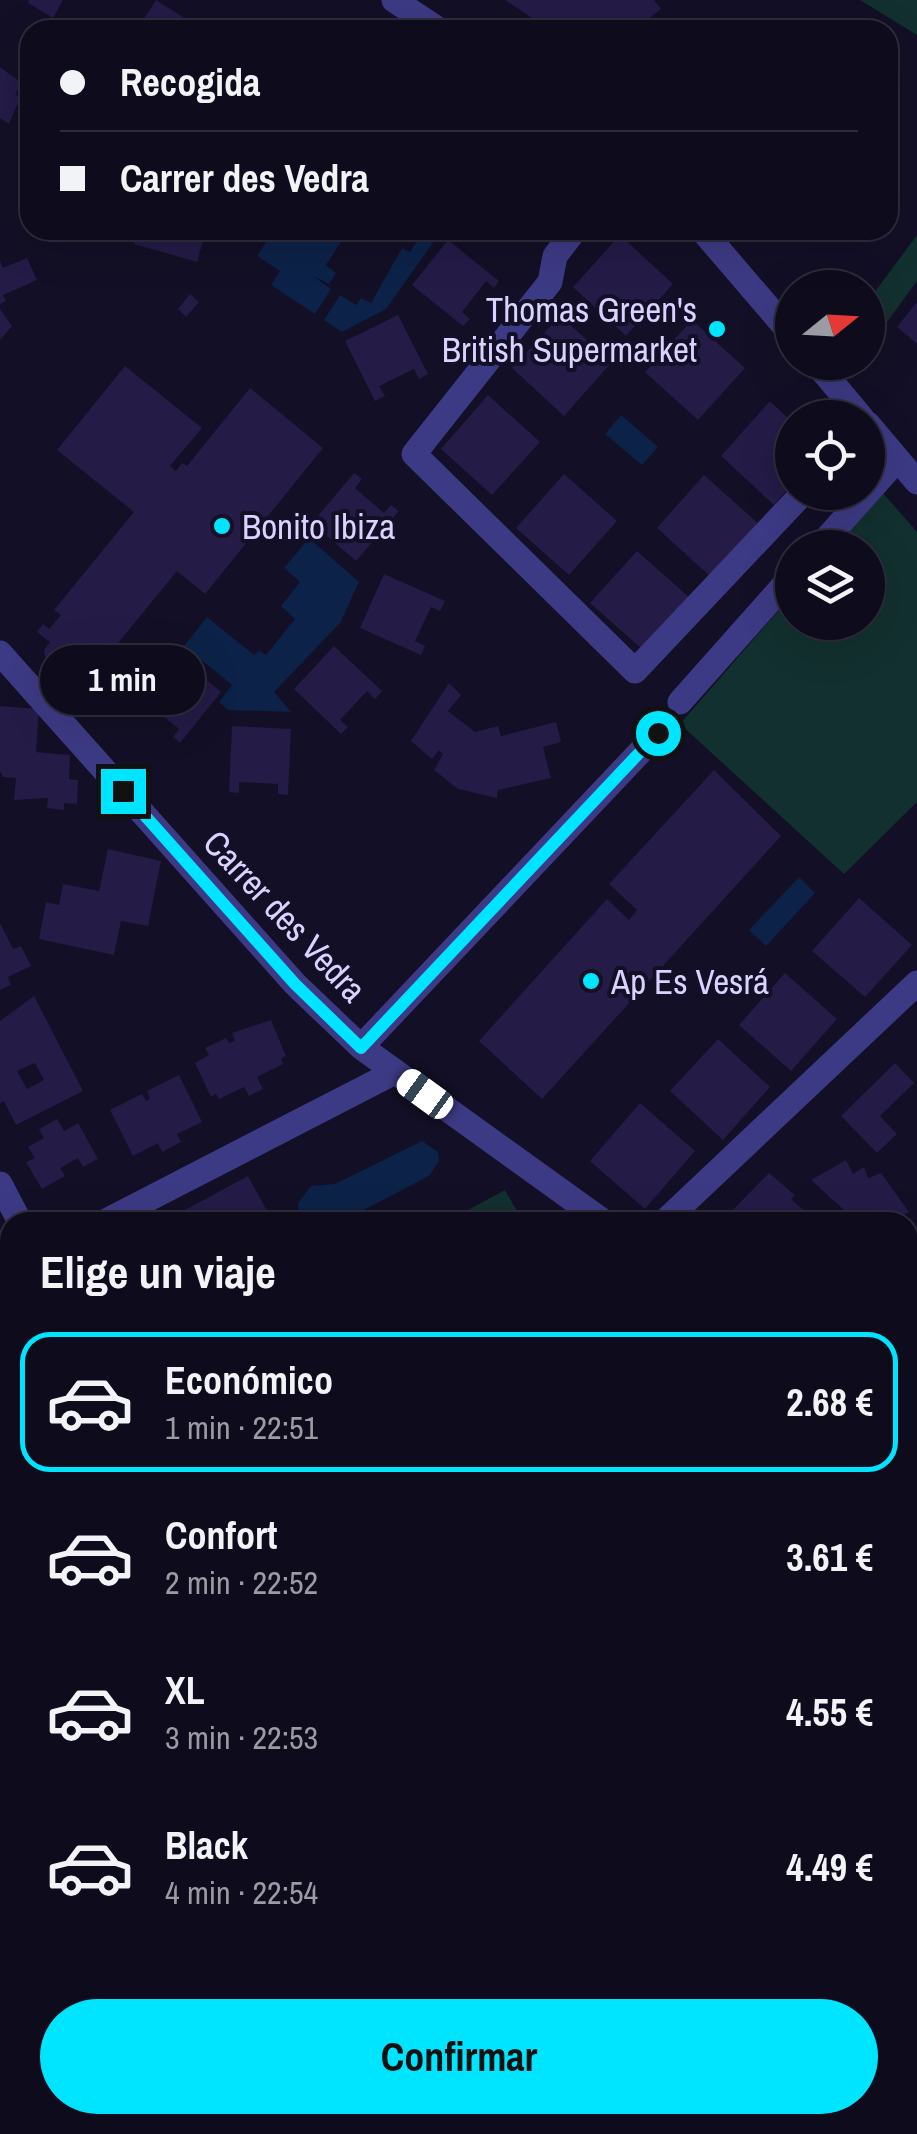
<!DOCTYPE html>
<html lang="es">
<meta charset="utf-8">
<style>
body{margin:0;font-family:"Archivo Narrow",sans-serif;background:#1c1929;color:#f1f3f6;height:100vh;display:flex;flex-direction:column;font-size:38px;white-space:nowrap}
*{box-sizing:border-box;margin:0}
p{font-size:32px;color:#9b9ba3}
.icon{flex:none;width:55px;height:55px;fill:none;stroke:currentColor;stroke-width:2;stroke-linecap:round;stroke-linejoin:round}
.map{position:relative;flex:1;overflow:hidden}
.details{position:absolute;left:0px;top:1212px;width:918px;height:922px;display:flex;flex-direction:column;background:#0e0b1c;border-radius:30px 30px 0 0;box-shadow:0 10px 40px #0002,0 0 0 2px #2e2b3b}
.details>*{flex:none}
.guide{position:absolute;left:20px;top:20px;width:878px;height:220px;border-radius:30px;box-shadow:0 10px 40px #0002,0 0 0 2px #2e2b3b;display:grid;align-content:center;height:220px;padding:0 40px;background:#0e0b1c}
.needle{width:65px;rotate:72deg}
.buttons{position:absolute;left:775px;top:270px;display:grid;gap:20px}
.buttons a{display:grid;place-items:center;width:110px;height:110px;border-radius:50%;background:#0e0b1c;box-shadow:0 10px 40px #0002,0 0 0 2px #2e2b3b;font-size:50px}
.end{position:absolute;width:45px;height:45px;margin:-22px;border:12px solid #00e5ff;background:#111;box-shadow:0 0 0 5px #111}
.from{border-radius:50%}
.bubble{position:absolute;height:70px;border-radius:35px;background:#0e0b1c;box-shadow:0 10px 40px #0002,0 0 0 2px #2e2b3b;font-size:32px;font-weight:800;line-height:70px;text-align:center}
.car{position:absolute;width:30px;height:60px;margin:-30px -15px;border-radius:12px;box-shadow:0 0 8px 2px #0007;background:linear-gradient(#fff 24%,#345 0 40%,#fff 0 76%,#345 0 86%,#fff 0)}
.guide b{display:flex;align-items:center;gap:35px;height:95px;font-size:38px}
.guide b+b{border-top:2px solid #2e2b3b}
.guide i{width:25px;height:25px;background:#f1f3f6}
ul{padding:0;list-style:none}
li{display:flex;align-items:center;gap:30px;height:140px;margin:0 20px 15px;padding:0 20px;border:5px solid transparent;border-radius:30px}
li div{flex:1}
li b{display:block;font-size:38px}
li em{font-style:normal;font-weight:800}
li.current{border-color:#00e5ff}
li>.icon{width:90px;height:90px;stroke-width:1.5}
h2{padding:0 40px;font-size:45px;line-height:120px}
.cta{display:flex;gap:20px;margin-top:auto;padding:20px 40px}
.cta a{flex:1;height:115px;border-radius:60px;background:#00e5ff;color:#111;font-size:40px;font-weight:800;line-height:115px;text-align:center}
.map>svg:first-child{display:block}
.green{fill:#12302f}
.water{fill:#0c2248}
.building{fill:#241b47;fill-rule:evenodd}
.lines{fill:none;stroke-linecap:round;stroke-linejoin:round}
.minor{stroke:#3d3a85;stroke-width:25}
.major{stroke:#c25bff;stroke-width:25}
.route{stroke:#00e5ff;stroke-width:12}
.poi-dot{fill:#00e5ff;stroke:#130f26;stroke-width:4}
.labels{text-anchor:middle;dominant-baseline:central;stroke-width:8;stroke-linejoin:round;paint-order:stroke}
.poi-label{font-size:35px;fill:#d9d4ff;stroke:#130f26;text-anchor:start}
.street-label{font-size:35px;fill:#d9d4ff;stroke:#130f26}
</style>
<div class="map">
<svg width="917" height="2134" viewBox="0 0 917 2134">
<rect width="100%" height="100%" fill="#130f26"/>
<path class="green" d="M860 0H917V35Z
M917 235V281L868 348V301Z
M882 492 917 532V802L844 874 680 724 792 595V622H868V548L834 547Z
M505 1190 523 1222H446Z
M917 1311V1489L908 1481V1316Z"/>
<path class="water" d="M274 230 295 234 299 230H349L326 265 336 273 329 284 313 276 331 289 315 314 271 285 280 271 257 256Z
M424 230H442L386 309 342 332 324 320 340 295 356 305 361 298 371 303 402 248 410 252Z
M621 415 658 447 642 465 605 434Z
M309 538 359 582 340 623 274 692 291 712 228 710 219 702 232 685 184 646 207 617 254 655 259 651 266 655 295 619 281 606 300 582 284 568Z
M799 877 815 893 766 946 749 930Z
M422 1141 438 1152 439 1161 429 1176 352 1216 349 1222H300L298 1203 311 1186 335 1184Z"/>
<path class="building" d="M29 0H63L53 18 28 3Z
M156 0 183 17 175 30H137Z
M505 0H654L661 9 635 30H550Z
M308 18 310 30H300L299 19Z
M0 67 22 83 15 94 20 98 9 124 0 118Z
M149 230H206L197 262 134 244 136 235 147 238Z
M793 230H815L805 241Z
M620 235 673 284 626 336 573 287Z
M448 240 499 281 494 288 486 281 462 312 470 319 463 326 412 285Z
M27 258 37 280 3 295 6 301 0 304V261L3 268Z
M190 294 199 302 186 317 178 309Z
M917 302V344L897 327Z
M0 309 12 326 0 340Z
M398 315 428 374 419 379 414 369 379 386 385 396 375 401 345 341Z
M560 316 612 362 564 416 512 368Z
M692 320 745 368 698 420 645 372Z
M125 366 202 428 170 466 176 471 182 463 187 466 250 388 323 448 205 594 177 571 109 654 104 650 98 657 107 664 88 687 74 689 45 657 44 650 50 642 37 632 43 624 49 629 61 615 54 610 134 512 57 450Z
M488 395 540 442 492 495 441 449Z
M770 401 792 422V484L774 505 721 456Z
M354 473 362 479 355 488 384 513 391 505 399 511 356 561 312 523Z
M564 474 617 521 569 575 516 528Z
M704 475 760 525 713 579 657 528Z
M637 551 689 597 643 650 590 603Z
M384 574 445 601 440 611 431 607 415 641 425 646 421 655 360 628Z
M334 646 382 691 375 699 367 691 340 720 348 727 341 734 294 689Z
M176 655 221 692 180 743 173 737 179 729 148 704 142 712 135 706Z
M449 683 461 695 448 711 475 732 498 726 501 736 556 722 561 742 543 747 551 778 498 790 497 798 458 789 434 770 443 754 439 750 432 759 411 741Z
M0 706 39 709 36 752 70 755 69 779 78 780 77 804 64 803V810L47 808 48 798 14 800 16 778 3 777 0 771Z
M232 726 291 729 288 795 278 794V784L239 782V793L229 792Z
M714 770 781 836 542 1099 479 1041 607 899 629 920 637 910 609 884Z
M108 849 161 861 148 926 121 921 114 955 39 939 46 902 59 905 63 884 99 891Z
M859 898 912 945 865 997 812 951Z
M0 923 13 949 21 946 31 966 8 977 11 985 0 990Z
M785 973 837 1019 791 1071 739 1025Z
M34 996 83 1091 16 1125 4 1101 0 1103V1021ZM35 1063 44 1080 27 1089 17 1071Z
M271 1020 286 1056 281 1059 283 1064 257 1077 263 1089 249 1096 244 1087 219 1099 216 1094 211 1097 195 1063 209 1055 205 1048 226 1038 229 1043 235 1041 232 1033Z
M718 1039 770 1087 723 1140 670 1091Z
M895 1063 914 1083 880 1116 897 1134 877 1153 841 1116Z
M179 1075 202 1122 177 1134 181 1142 162 1152 158 1143 133 1156 110 1110 142 1094 146 1101 150 1099 147 1091Z
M640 1103 695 1151 645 1209 590 1161Z
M57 1119 64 1131 78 1123 98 1159 83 1167 78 1158 60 1168 65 1176 42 1189 26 1162 35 1158 28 1147 44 1138 39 1129Z
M846 1160 853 1174 864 1167 868 1178 881 1173 909 1212 889 1222H857L811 1180Z
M769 1173 795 1195 791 1199 817 1222H721Z
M248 1176 273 1222H159L170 1218Z
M8 1300 10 1303V1425L0 1405V1304Z
M0 1463 10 1482 0 1491Z
M10 1564V1676L5 1678 0 1674V1569Z
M10 1799V1841L0 1823V1804Z
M0 1919 10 1938V2006L0 2011Z
M908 1974 917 1990V2134H870L865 2125H908Z
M10 2054V2125H49L52 2131 46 2134H0V2059Z
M92 2125H105L110 2134H78Z
M398 2125H461L454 2134H391Z
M604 2125H682L687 2134H609Z
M747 2125H830L835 2134H752Z"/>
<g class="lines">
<path class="minor" d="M394 0 439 30
M575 230 555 256 550 282 414 454 635 671 804 492
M702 230 792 335
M815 362 862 418
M868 424 917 482
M818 548 897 460
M0 653 295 984 361 1047 604 1222
M680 702 792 576
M361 1047 658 733
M0 1184 20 1222
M104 1222 395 1072
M664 1222 917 983
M0 1277 10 1271
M287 2125 326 2134
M713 2125 718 2134"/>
<path class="major" d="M908 1274 917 1269
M0 1749 10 1743"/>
</g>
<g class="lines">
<path class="route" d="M123 791 295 984 361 1048 658 733"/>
</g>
<g class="poi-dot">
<circle cx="717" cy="329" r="10"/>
<circle cx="222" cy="526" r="10"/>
<circle cx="591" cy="981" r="10"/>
</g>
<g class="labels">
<g class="poi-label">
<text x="697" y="309" text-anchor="end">Thomas Green's<tspan x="697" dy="40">British Supermarket</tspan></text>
<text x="242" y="526">Bonito Ibiza</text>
<text x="611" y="981">Ap Es Vesrá</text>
</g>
<g class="street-label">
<text transform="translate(285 916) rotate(47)">Carrer des Vedra</text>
</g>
</g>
</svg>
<div class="buttons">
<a><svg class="needle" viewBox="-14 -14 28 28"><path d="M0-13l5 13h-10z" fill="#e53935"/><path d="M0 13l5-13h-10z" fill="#9b9ba3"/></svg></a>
<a><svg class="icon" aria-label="locate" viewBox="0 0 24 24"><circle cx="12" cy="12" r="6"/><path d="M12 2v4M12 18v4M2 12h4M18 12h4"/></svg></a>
<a><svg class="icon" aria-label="layers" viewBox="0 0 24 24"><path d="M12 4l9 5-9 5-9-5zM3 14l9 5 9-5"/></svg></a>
</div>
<i class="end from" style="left:658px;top:733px"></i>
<i class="end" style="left:123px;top:791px"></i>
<div class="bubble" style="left:40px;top:645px;width:165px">1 min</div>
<i class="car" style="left:425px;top:1094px;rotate:306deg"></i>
<div class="guide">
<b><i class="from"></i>Recogida</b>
<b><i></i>Carrer des Vedra</b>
</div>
<section class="details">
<h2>Elige un viaje</h2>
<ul>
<li class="current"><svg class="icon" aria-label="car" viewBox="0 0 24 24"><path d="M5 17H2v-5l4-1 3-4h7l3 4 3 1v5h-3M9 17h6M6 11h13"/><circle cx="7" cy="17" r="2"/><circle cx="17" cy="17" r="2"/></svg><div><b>Económico</b><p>1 min · 22:51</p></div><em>2.68 €</em></li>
<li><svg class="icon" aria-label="car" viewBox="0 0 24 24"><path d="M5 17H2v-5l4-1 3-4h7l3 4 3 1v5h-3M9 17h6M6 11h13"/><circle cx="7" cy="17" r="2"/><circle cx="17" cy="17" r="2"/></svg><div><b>Confort</b><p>2 min · 22:52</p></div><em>3.61 €</em></li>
<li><svg class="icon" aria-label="car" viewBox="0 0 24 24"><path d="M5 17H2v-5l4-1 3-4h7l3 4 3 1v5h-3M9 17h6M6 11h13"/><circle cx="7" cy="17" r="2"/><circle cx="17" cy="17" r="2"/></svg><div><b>XL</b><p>3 min · 22:53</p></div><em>4.55 €</em></li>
<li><svg class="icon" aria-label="car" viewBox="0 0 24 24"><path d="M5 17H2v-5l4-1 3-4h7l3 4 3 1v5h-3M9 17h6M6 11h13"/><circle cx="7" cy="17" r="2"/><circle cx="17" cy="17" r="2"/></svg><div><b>Black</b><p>4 min · 22:54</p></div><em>4.49 €</em></li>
</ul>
<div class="cta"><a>Confirmar</a></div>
</section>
</div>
